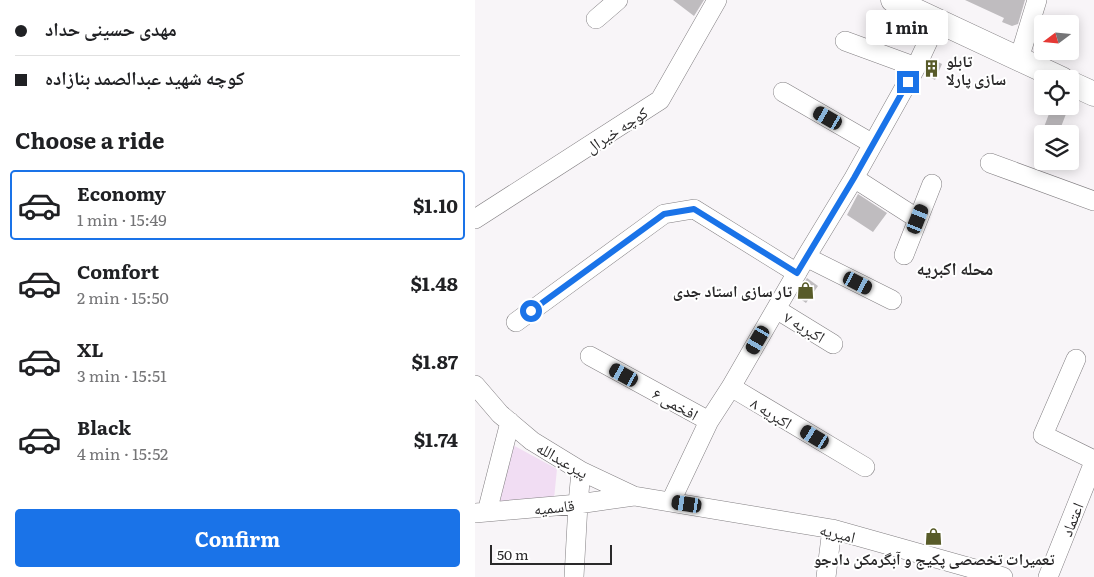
<!DOCTYPE html>
<meta charset="utf-8">
<style>
body{margin:0;font-family:Literata,"Noto Naskh Arabic",serif;background:#f6f6f6;color:#202124;height:100vh;display:flex;flex-direction:column;font-size:19px;white-space:nowrap}
*{box-sizing:border-box;margin:0}
p{font-size:16px;color:#757577}
.icon{flex:none;width:28px;height:28px;fill:none;stroke:currentColor;stroke-width:2;stroke-linecap:round;stroke-linejoin:round}
.map{position:relative;flex:1;overflow:hidden}
.panel{display:flex;flex-direction:column;background:#fff;width:475px}
.panel>*{flex:none}
.banner{display:grid;align-content:center;height:110px;padding:0 15px;background:#fff}
.needle{width:32px;rotate:254deg}
.fabs{position:absolute;left:559px;top:15px;display:grid;gap:10px}
.fabs a{display:grid;place-items:center;width:45px;height:45px;border-radius:5px;background:#fff;box-shadow:0 2px 12px #0003;font-size:25px}
.scale{position:absolute;left:15px;bottom:12px;width:122px;box-sizing:border-box;padding-left:5px;border:2px solid #2a292a;border-top:0;font-size:14px;line-height:18px;white-space:nowrap;color:#2a292a;-webkit-text-stroke:4px #fff;paint-order:stroke}
.end{position:absolute;width:22px;height:22px;margin:-11px;border:6px solid #1a73e8;background:#fff;box-shadow:0 0 0 2px #fff}
.from{border-radius:50%}
.bubble{position:absolute;height:35px;border-radius:5px;background:#fff;box-shadow:0 2px 12px #0003;font-size:16px;font-weight:700;line-height:35px;text-align:center}
.car{position:absolute;width:15px;height:30px;margin:-15px -8px;border-radius:6px;box-shadow:0 0 4px 1px #0007;background:linear-gradient(#222 24%,#8ab4d8 0 40%,#222 0 76%,#8ab4d8 0 86%,#222 0)}
.banner b{display:flex;align-items:center;gap:18px;height:48px;font-size:19px}
.banner b+b{border-top:1px solid #e0e0e0}
.banner i{width:12px;height:12px;background:#202124}
ul{padding:0;list-style:none}
li{display:flex;align-items:center;gap:15px;height:70px;margin:0 10px 8px;padding:0 5px;border:2px solid transparent;border-radius:5px}
li div{flex:1}
li b{display:block;font-size:19px}
li em{font-style:normal;font-weight:700}
li.current{border-color:#1a73e8}
li>.icon{width:45px;height:45px;stroke-width:1.5}
h2{padding:0 15px;font-size:22px;line-height:60px}
.button{display:flex;gap:10px;margin-top:auto;padding:10px 15px}
.button a{flex:1;height:58px;border-radius:5px;background:#1a73e8;color:#fff;font-size:20px;font-weight:700;line-height:58px;text-align:center}
main{display:flex;flex:1;min-height:0}
.map>svg:first-child{display:block}
.green{fill:#f1ddf3}
.building{fill:#bfbcbf}
.lines{fill:none;stroke-linecap:round;stroke-linejoin:round}
.minor-casing{stroke:#827f82;stroke-width:20}
.major-casing{stroke:#827f82;stroke-width:25}
.minor{stroke:#fff;stroke-width:19}
.major{stroke:#fff;stroke-width:24}
.route{stroke:#1a73e8;stroke-width:6}
.labels{text-anchor:middle;dominant-baseline:central;stroke-width:4;stroke-linejoin:round;paint-order:stroke}
.poi-label{font-size:16px;font-weight:bold;fill:#2a292a;stroke:#fff;text-anchor:start}
.street-label{font-size:16px;fill:#2a292a;stroke:#fff}
.neighbourhood-label{font-size:18px;font-weight:bold;fill:#2a292a;stroke:#fff}
</style>
<main>
<section class="panel">
<div class="banner">
<b><i class="from"></i>مهدی حسینی حداد</b>
<b><i></i>کوچه شهید عبدالصمد بنازاده</b>
</div>
<h2>Choose a ride</h2>
<ul>
<li class="current"><svg class="icon" aria-label="car" viewBox="0 0 24 24"><path d="M5 17H2v-5l4-1 3-4h7l3 4 3 1v5h-3M9 17h6M6 11h13"/><circle cx="7" cy="17" r="2"/><circle cx="17" cy="17" r="2"/></svg><div><b>Economy</b><p>1 min · 15:49</p></div><em>$1.10</em></li>
<li><svg class="icon" aria-label="car" viewBox="0 0 24 24"><path d="M5 17H2v-5l4-1 3-4h7l3 4 3 1v5h-3M9 17h6M6 11h13"/><circle cx="7" cy="17" r="2"/><circle cx="17" cy="17" r="2"/></svg><div><b>Comfort</b><p>2 min · 15:50</p></div><em>$1.48</em></li>
<li><svg class="icon" aria-label="car" viewBox="0 0 24 24"><path d="M5 17H2v-5l4-1 3-4h7l3 4 3 1v5h-3M9 17h6M6 11h13"/><circle cx="7" cy="17" r="2"/><circle cx="17" cy="17" r="2"/></svg><div><b>XL</b><p>3 min · 15:51</p></div><em>$1.87</em></li>
<li><svg class="icon" aria-label="car" viewBox="0 0 24 24"><path d="M5 17H2v-5l4-1 3-4h7l3 4 3 1v5h-3M9 17h6M6 11h13"/><circle cx="7" cy="17" r="2"/><circle cx="17" cy="17" r="2"/></svg><div><b>Black</b><p>4 min · 15:52</p></div><em>$1.74</em></li>
</ul>
<div class="button"><a>Confirm</a></div>
</section>
<div class="map">
<svg width="619" height="577" viewBox="0 0 619 577">
<rect width="100%" height="100%" fill="#f8f5f8"/>
<path class="green" d="M36 444 82 469 79 499 20 504Z"/>
<path class="building" d="M198 0H229L219 16Z
M490 0H550L543 24 537 26 527 22 529 18Z
M457 59 467 64 460 80 450 75Z
M577 106 591 114 584 132 569 127Z
M383 194 412 213 398 232 372 215Z
M332 278 343 286 331 303 321 296Z"/>
<g class="lines">
<defs>
<path id="minor" d="M121 19 143 0
M370 41 441 67
M544 59 562 0
M308 92 398 144
M515 163 619 201
M379 178 443 219
M0 219 185 100 242 0
M429 255 457 184
M331 257 417 300
M301 309 358 344
M41 322 189 214 219 209 322 273
M115 356 234 421
M601 359 568 435 619 460
M0 385 25 414 57 441 106 471 159 496 357 529 528 577
M256 387 390 467
M196 501 234 421 256 387 331 257 379 178 441 67 462 22
M12 512 35 422
M0 513 103 504 159 496
M99 577 103 504 106 471
M351 577 357 529
M573 577 619 462"/>
<path id="major" d="M418 0 587 79
M595 83 619 94"/>
</defs>
<use href="#minor" class="minor-casing"/>
<use href="#major" class="major-casing"/>
<use href="#minor" class="minor"/>
<use href="#major" class="major"/>
</g>
<g class="lines">
<path class="route" d="M56 311 189 214 219 209 322 273 379 178 433 82"/>
</g>
<defs>
<symbol id="building-bare" viewBox="-9 -9 18 18"><path d="M-4-6H4V6H1V3H-1V6H-4ZM-2.5-4.3h1.7v1.8h-1.7ZM.8-4.3h1.7v1.8H.8ZM-2.5-1h1.7V.8h-1.7ZM.8-1h1.7V.8H.8Z" fill="#585b29" stroke="#fff" stroke-width="2.5" paint-order="stroke"/></symbol>
<symbol id="shop-bare" viewBox="-9 -9 18 18"><path d="M-5-2.5h2.3a2.7 3.5 0 0 1 5.4 0H5L5.5 6h-11ZM-1.5-2.5h3a1.5 2.3 0 0 0-3 0Z" fill="#585b29" stroke="#fff" stroke-width="2.5" paint-order="stroke"/></symbol>
</defs>
<g fill-rule="evenodd">
<use href="#building-bare" x="444" y="56" width="25" height="25"/>
<use href="#shop-bare" x="318" y="278" width="25" height="25"/>
<use href="#shop-bare" x="446" y="524" width="25" height="25"/>
</g>
<g class="labels">
<g class="poi-label">
<text x="471" y="60">تابلو<tspan x="471" dy="18">سازی پارلا</tspan></text>
<text x="317" y="290" text-anchor="end">تار سازی استاد جدی</text>
<text x="459" y="558" text-anchor="middle">تعمیرات تخصصی پکیج و آبگرمکن دادجو</text>
</g>
<g class="street-label">
<text transform="translate(141 129) rotate(-33)">کوچه خیرال</text>
<text transform="translate(330 326) rotate(31)">اکبریه ۷</text>
<text transform="translate(201 403) rotate(29)">افخمی ۶</text>
<text transform="translate(297 412) rotate(31)">اکبریه ۸</text>
<text transform="translate(88 459) rotate(30)">پیرعبدالله</text>
<text transform="translate(79 506) rotate(-6)">قاسمیه</text>
<text transform="translate(596 519) rotate(-68)">اعتماد</text>
<text transform="translate(363 532) rotate(14)">امیریه</text>
</g>
<g class="neighbourhood-label">
<text x="480" y="267">محله اکبریه</text>
</g>
</g>
</svg>
<div class="fabs">
<a><svg class="needle" viewBox="-14 -14 28 28"><path d="M0-13l5 13h-10z" fill="#e53935"/><path d="M0 13l5-13h-10z" fill="#757577"/></svg></a>
<a><svg class="icon" aria-label="locate" viewBox="0 0 24 24"><circle cx="12" cy="12" r="6"/><path d="M12 2v4M12 18v4M2 12h4M18 12h4"/></svg></a>
<a><svg class="icon" aria-label="layers" viewBox="0 0 24 24"><path d="M12 4l9 5-9 5-9-5zM3 14l9 5 9-5"/></svg></a>
</div>
<div class="scale">50 m</div>
<i class="end from" style="left:56px;top:311px"></i>
<i class="end" style="left:433px;top:82px"></i>
<div class="bubble" style="left:391px;top:10px;width:82px">1 min</div>
<i class="car" style="left:353px;top:118px;rotate:300deg"></i>
<i class="car" style="left:443px;top:219px;rotate:22deg"></i>
<i class="car" style="left:383px;top:283px;rotate:117deg"></i>
<i class="car" style="left:283px;top:340px;rotate:210deg"></i>
<i class="car" style="left:149px;top:375px;rotate:299deg"></i>
<i class="car" style="left:340px;top:437px;rotate:301deg"></i>
<i class="car" style="left:212px;top:504px;rotate:279deg"></i>
</div>
</main>
